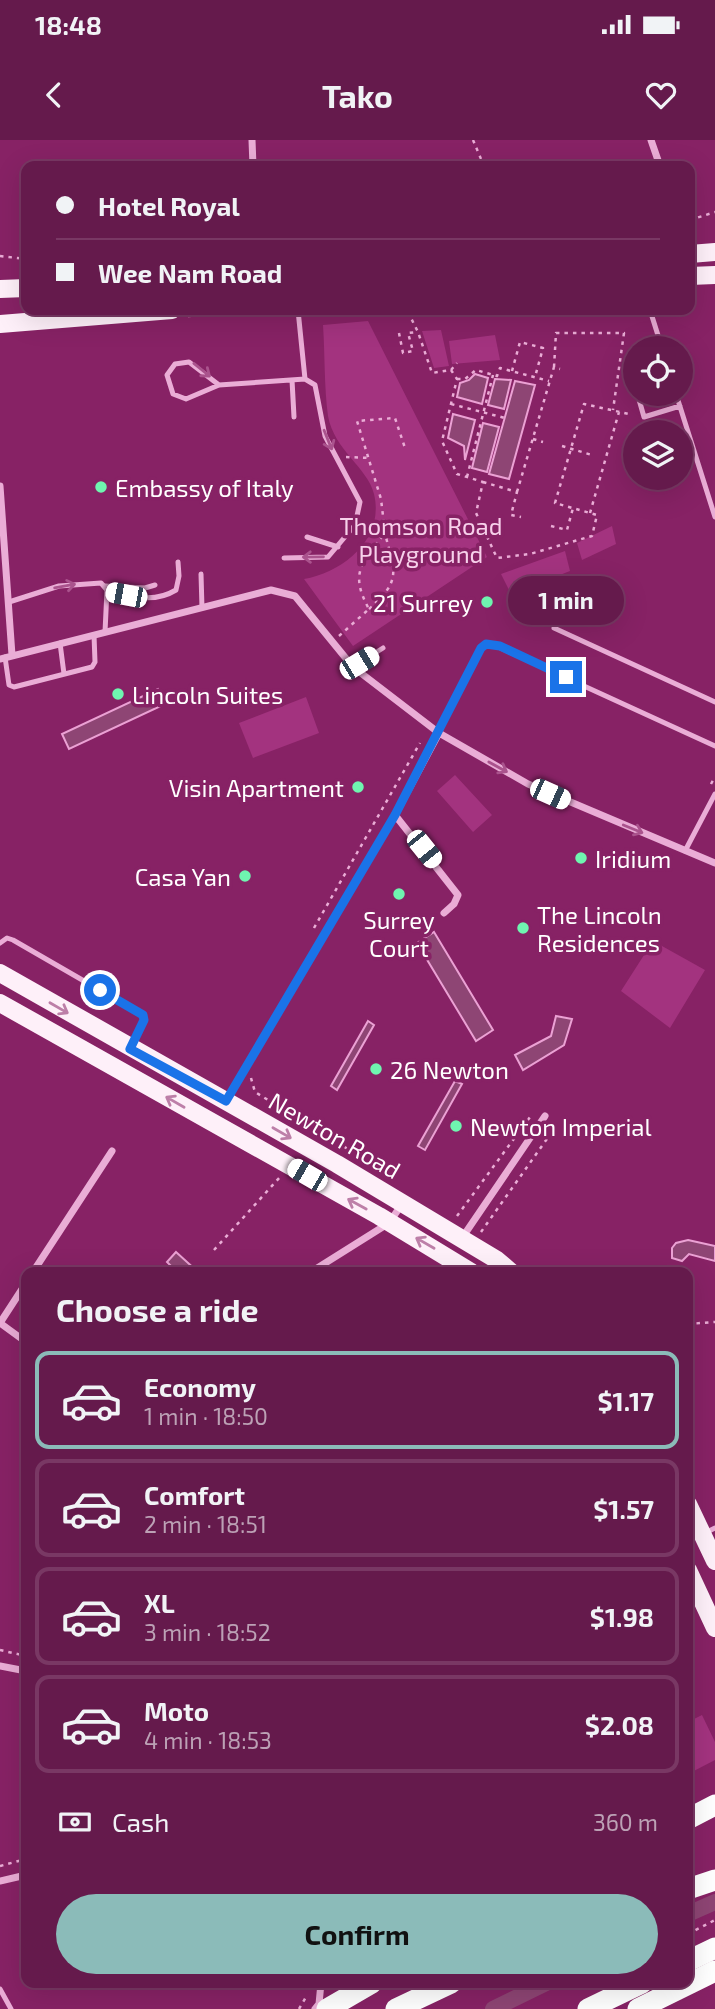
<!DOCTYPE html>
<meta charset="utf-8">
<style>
body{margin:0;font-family:"Exo 2",sans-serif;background:#6b2353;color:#f1f3f6;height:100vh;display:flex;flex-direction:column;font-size:26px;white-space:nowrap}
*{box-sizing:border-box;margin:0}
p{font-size:23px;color:#bca1b5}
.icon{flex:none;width:38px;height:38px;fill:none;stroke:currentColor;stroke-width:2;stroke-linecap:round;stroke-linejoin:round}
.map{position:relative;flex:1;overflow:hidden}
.drawer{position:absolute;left:21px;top:1127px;width:672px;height:721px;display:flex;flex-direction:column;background:#651a4c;border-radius:14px;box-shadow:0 7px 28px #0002,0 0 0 2px #793864}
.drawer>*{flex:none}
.hud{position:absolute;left:21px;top:21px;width:674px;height:154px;border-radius:14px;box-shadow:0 7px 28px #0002,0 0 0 2px #793864;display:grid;align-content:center;height:154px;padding:0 35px;background:#651a4c}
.controls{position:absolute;left:623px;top:196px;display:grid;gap:14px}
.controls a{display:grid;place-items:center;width:70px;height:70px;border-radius:50%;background:#651a4c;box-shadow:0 7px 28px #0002,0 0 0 2px #793864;font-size:35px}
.end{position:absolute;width:32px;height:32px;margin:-16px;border:9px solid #1a73e8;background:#fff;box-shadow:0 0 0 4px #fff}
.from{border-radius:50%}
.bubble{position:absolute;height:49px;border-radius:24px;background:#651a4c;box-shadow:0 7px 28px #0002,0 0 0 2px #793864;font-size:23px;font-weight:700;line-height:49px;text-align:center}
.car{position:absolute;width:21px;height:42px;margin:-21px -10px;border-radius:9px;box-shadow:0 0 5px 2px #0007;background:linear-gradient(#fff 24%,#345 0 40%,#fff 0 76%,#345 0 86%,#fff 0)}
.hud b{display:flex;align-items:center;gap:24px;height:66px;font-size:26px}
.hud b+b{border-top:2px solid #793864}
.hud i{width:18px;height:18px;background:#f1f3f6}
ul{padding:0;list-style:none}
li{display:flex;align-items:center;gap:21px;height:98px;margin:0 14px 10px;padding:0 21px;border:4px solid #793864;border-radius:14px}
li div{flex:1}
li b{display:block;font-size:26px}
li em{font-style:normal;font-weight:700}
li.active{border-color:#8bbbb9}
li>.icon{width:63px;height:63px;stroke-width:1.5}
h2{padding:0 35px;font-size:32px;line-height:84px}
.pay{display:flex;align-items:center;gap:18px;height:77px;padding:0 35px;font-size:26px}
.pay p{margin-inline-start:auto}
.primary-button{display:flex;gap:14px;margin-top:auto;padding:14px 35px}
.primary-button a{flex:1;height:80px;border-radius:42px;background:#8bbbb9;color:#111;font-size:28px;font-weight:700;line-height:80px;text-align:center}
.status{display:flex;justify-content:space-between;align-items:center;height:49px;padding:0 35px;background:#651a4c;direction:ltr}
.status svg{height:19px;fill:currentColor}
header{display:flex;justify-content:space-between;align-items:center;height:91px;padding:0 35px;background:#651a4c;font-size:32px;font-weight:700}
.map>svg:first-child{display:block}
.green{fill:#a3337f}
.water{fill:#8e4574;stroke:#eba1d4;stroke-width:2}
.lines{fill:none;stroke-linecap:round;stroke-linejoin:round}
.canal{stroke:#8e4574;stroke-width:16}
.path{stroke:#eaadd6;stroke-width:2.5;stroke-dasharray:3.5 5;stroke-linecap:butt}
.lane{stroke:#eaadd6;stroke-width:5}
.street{stroke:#eaadd6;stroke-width:7}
.primary{stroke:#fef0f9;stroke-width:18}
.highway{stroke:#fff;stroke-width:21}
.highway-bridge{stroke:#fff;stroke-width:21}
.oneway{stroke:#aa538d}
.oneway2{stroke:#bd7fa8}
.route{stroke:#1a73e8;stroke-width:9}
.poi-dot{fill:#6ff5b0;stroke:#872265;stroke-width:2.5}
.labels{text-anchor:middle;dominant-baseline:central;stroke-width:7;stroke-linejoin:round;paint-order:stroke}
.poi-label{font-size:24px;fill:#fff;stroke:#872265;text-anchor:start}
.park-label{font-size:24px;fill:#f7d1eb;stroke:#872265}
.street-label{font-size:24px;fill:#fff;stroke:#872265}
</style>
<div class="status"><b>18:48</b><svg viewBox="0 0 49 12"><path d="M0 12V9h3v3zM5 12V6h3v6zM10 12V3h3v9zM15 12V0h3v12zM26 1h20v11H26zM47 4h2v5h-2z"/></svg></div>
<header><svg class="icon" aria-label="back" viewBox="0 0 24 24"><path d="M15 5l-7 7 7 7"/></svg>Tako<svg class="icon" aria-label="heart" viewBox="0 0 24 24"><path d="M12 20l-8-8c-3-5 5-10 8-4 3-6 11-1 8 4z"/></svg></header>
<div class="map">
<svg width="715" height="1869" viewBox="0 0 715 1869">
<rect width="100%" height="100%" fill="#872265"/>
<path class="green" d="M368 181 487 417 353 506 304 439C343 432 385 399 374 354 368 328 334 310 328 276 324 247 325 215 323 185Z
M441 190 449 226 434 228 422 191Z
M495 195 500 220 452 224 449 201Z
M612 386 616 404 582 420 577 403Z
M565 411 570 431 511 454 501 434Z
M306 557 319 593 253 618 239 583Z
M455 635 492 675 473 692 437 651Z
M653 801 705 830 670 888 621 851Z
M702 1575 715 1602V1620L688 1634V1582Z"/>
<path class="water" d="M475 234 488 238 482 264 457 257 460 243 469 240Z
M495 239 511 240 504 269 488 265Z
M515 241 535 245 509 339 489 334Z
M453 274 475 280 465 320 464 306 448 298Z
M483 283 499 287 487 332 472 328Z
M158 549 165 564 69 609 62 594Z
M434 792 493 890 476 901 417 803Z
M556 876 572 879 564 905 523 930 515 915 551 896Z
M368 881 374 885 337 950 331 946Z
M455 941 462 944 425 1010 418 1006Z
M688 1100 715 1106V1121L689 1114 682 1121 672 1118V1108L676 1103Z
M176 1112 198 1132H177L167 1122Z"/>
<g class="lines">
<path class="canal" d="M688 1774 715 1762
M493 1869 546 1843"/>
<path class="path" d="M473 0 484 26
M690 80 715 72
M0 116 26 119
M408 170V172L438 170
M408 172 418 192 432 233 451 230 457 223
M188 176 290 170
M399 193 403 213 413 211 408 193 418 192
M554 227 556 193H624L613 270
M451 230 457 239 442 301 457 334 483 342 476 373 497 418 530 414 592 396 597 375 555 363 584 264 629 274
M512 231 520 202 543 208 535 237
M457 239H465L476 230 497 236 500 228 549 241
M451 264 505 278
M533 299 543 302
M562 306 592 315
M346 317 370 318
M467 337 493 235
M483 342 517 352 511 375 521 377
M517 352 554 227 560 229
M590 373 619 272
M551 386 567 390 573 368
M369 469C403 439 394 432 385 393
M339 496 369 469C349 433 362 422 385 393L381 359 357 281 395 278 405 308
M711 644 715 637
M314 788 420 603
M251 938 255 952 395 1038
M457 1076 530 977
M481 1092 549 996V991
M214 1110 280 1037
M292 1132 301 1127
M688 1184 715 1182
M0 1510 26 1516
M0 1726 26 1719
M688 1794 715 1780
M299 1869 306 1857"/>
<path class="lane" d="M298 170 305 239
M650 170 662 208
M292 240 294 277
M219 245 189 222 175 224 167 235 173 254 186 259 219 245 305 239 315 245 325 296 360 362 355 385 328 417 284 418
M645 254 638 256 644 277 680 266
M676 254 715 377
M307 397 338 407
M201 434 202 468
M105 446 145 448 155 445
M107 451C131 456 153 464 176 450L179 436 178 422
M9 462 59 446 101 443 107 450 105 492
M554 488 715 562
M60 503 64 534
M5 517 9 545 14 547 92 527 95 522 94 495
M353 527 383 508
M439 593 477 514 486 504H492L715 606
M685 711 715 654
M0 803 7 798 13 800 143 875 144 880 133 903
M705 1393 715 1388
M0 1849 11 1869"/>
<path class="street" d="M252 0 253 26
M651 0 660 26
M0 346 12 515
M0 519 271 450 295 456 353 527 439 593 528 644 715 723
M395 675 458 755 454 764 444 773
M227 959 395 675 439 593
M462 1098 545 976
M33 1132 112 1011
M311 1132 389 1083 402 1064
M0 1183 26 1143
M0 1183 26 1202
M0 1526 26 1531
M0 1741 26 1735
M315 1869 319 1864 321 1843"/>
<path class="primary" d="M690 114 715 112
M690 136 715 135
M0 149 26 148
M0 184 172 170
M0 833 337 1024 497 1120 511 1132
M0 863 379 1076 471 1132
M688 1364 715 1421
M688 1430 715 1488"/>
<path class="highway" d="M688 1679 715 1665
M688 1749 715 1740
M327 1869 372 1843
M396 1869 451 1843
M588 1869 642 1843
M638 1869 715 1831"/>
<path class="highway-bridge" d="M688 1821 715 1808"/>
</g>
<defs><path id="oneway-shaft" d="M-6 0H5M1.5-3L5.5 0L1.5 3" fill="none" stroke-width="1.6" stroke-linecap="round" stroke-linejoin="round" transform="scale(1.75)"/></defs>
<g class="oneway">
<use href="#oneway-shaft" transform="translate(202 230) rotate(39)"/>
<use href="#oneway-shaft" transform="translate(328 300) rotate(68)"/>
<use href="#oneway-shaft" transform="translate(313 417) rotate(179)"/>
<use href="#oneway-shaft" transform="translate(65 446) rotate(-10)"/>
<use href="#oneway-shaft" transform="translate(498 627) rotate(29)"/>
<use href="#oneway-shaft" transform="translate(633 689) rotate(22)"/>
</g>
<g class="oneway2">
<use href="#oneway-shaft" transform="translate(59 868) rotate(30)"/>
<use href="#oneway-shaft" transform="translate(175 962) rotate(-150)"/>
<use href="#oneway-shaft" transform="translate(282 993) rotate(30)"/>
<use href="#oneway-shaft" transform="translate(357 1064) rotate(-151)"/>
<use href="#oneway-shaft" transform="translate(425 1103) rotate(-150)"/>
</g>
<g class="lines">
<path class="route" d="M100 850 143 875 144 880 130 909 226 961 395 675 481 508 486 504 500 506 566 537"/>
</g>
<g class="poi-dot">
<circle cx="101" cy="347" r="7"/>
<circle cx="487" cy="462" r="7"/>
<circle cx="118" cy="554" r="7"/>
<circle cx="358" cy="647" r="7"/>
<circle cx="581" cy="718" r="7"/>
<circle cx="245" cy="736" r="7"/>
<circle cx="399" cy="754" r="7"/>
<circle cx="523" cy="788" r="7"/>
<circle cx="376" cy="929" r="7"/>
<circle cx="456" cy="986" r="7"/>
</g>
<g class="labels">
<g class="poi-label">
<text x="115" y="347">Embassy of Italy</text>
<text x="473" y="462" text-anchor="end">21 Surrey</text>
<text x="132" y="554">Lincoln Suites</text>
<text x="344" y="647" text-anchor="end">Visin Apartment</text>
<text x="595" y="718">Iridium</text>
<text x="231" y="736" text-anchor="end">Casa Yan</text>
<text x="537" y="774">The Lincoln<tspan x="537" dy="28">Residences</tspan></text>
<text x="399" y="779" text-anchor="middle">Surrey<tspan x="399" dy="28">Court</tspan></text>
<text x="390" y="929">26 Newton</text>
<text x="470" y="986">Newton Imperial</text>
</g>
<g class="park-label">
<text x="421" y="385">Thomson Road<tspan x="421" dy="28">Playground</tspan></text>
</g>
<g class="street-label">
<text transform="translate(335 995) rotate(30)">Newton Road</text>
</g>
</g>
</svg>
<div class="controls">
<a><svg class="icon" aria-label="locate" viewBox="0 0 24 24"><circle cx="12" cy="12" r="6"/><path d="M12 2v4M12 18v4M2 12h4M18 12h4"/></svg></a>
<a><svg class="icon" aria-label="layers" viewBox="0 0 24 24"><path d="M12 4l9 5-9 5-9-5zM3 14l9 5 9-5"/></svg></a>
</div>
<i class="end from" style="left:100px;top:850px"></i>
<i class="end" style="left:566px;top:537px"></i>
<div class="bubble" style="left:508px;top:436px;width:116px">1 min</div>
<i class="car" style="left:126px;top:455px;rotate:281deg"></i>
<i class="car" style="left:359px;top:523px;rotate:59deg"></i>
<i class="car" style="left:550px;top:654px;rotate:114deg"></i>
<i class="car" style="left:424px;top:709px;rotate:141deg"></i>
<i class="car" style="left:307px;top:1035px;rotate:300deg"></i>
<div class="hud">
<b><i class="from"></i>Hotel Royal</b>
<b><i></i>Wee Nam Road</b>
</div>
<section class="drawer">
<h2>Choose a ride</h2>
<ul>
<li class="active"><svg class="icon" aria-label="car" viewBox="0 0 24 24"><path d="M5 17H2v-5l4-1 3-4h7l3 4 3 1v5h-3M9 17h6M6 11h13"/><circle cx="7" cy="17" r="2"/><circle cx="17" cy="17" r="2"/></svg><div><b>Economy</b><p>1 min · 18:50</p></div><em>$1.17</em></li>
<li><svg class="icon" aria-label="car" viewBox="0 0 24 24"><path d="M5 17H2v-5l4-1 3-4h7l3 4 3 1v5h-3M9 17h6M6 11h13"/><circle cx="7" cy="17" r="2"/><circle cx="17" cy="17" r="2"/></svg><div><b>Comfort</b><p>2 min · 18:51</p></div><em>$1.57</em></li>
<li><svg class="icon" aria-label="car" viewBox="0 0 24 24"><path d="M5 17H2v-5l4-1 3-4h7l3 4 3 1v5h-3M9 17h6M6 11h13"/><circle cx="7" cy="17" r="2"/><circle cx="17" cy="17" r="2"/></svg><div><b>XL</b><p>3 min · 18:52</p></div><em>$1.98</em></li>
<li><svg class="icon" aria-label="car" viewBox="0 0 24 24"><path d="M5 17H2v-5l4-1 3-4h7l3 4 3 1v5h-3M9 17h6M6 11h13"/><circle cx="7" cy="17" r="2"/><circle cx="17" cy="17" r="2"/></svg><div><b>Moto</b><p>4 min · 18:53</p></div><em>$2.08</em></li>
</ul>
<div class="pay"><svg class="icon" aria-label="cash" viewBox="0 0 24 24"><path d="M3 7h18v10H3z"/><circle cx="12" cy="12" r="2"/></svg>Cash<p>360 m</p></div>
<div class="primary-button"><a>Confirm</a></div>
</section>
</div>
